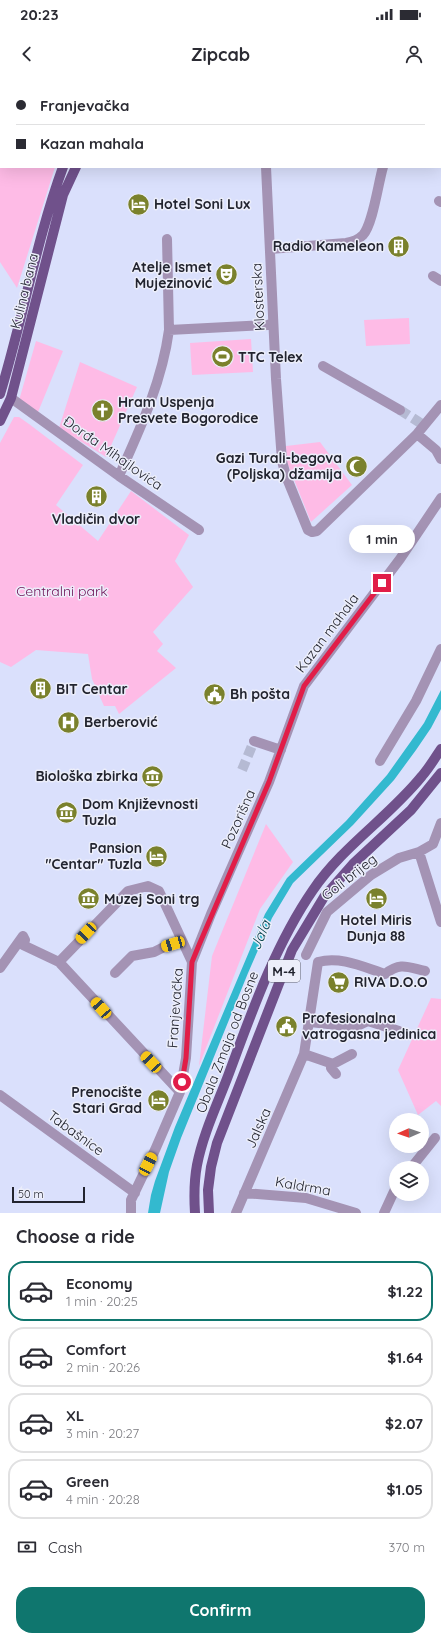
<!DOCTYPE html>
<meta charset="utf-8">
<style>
body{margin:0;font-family:Quicksand,sans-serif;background:#f7f7f7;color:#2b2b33;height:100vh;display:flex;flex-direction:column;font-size:15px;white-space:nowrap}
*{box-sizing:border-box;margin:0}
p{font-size:13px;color:#7c7c81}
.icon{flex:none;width:22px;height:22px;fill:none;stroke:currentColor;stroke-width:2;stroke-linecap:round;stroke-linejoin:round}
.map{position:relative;height:1133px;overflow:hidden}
.details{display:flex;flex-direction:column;background:#fff;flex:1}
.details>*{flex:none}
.guide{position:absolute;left:0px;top:0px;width:441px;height:88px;box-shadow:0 4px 16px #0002;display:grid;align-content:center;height:88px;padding:0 16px;background:#fff}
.needle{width:26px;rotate:268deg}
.fabs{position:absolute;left:389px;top:1033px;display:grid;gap:8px}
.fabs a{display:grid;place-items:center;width:40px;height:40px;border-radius:50%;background:#fff;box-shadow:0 4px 16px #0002;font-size:20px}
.scale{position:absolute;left:12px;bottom:10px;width:73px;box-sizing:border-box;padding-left:4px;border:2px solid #22242f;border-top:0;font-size:11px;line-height:14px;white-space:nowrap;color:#22242f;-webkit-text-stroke:3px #eceefa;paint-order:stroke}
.end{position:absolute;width:18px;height:18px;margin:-9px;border:5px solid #e11d48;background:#fff;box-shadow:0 0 0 2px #fff}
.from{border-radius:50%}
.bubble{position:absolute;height:28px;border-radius:14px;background:#fff;box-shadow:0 4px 16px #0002;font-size:13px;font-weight:800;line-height:28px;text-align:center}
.car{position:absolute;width:12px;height:24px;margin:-12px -6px;border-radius:5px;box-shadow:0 0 3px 1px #0007;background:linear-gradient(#f5c518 24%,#345 0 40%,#f5c518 0 76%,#345 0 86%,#f5c518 0)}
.guide b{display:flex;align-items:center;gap:14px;height:38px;font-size:15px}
.guide b+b{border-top:1px solid #e1e1e2}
.guide i{width:10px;height:10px;background:#2b2b33}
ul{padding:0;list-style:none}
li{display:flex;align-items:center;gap:12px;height:60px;margin:0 8px 6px;padding:0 8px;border:2px solid #e1e1e2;border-radius:16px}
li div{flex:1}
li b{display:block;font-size:15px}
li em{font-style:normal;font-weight:800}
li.active{border-color:#0f766e}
li>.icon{width:36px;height:36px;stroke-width:1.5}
h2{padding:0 16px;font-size:18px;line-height:48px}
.pay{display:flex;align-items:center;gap:10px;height:44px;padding:0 16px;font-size:15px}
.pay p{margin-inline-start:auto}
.action{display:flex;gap:8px;margin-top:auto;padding:8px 16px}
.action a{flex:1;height:46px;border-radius:16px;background:#0f766e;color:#fff;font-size:16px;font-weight:800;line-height:46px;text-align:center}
.status{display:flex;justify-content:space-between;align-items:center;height:28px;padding:0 20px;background:#fff;direction:ltr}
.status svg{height:11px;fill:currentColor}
header{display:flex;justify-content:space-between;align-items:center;height:52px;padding:0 16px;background:#fff;font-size:18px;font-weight:800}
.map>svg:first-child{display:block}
.green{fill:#febbe6}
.water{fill:#33b9cf}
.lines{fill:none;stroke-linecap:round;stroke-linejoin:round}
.minor-tunnel{stroke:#b5bad3;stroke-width:10;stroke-dasharray:10 5;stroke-linecap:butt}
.minor{stroke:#a493b4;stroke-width:10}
.major{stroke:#70518b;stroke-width:10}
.route{stroke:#e11d48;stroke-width:5}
.labels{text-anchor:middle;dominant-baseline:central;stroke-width:3;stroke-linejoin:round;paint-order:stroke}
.shield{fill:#eceefa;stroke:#5f616c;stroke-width:1}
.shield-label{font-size:13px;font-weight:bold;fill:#22242f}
.poi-label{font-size:14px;font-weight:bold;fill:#22242f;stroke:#eceefa;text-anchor:start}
.street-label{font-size:14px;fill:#22242f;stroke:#eceefa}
.park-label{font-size:14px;fill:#6c1156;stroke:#eceefa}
.water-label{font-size:15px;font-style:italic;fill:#0a454e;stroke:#eceefa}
</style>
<div class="status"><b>20:23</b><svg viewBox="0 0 49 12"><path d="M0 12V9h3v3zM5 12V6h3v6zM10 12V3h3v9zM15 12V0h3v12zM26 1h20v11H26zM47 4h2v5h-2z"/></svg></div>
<header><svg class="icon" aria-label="back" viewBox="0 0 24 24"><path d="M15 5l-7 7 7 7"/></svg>Zipcab<svg class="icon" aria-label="person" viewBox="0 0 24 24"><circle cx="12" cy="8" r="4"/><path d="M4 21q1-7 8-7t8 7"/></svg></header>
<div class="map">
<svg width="441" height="1133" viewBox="0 0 441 1133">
<rect width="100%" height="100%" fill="#dae0fc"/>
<path class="green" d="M0 0 1 1V87H55L17 208 0 182Z
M409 238 410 264 366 266 364 240Z
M251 259 253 292 192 295 190 263Z
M36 261 63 271 36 337 18 324Z
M80 282 137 307 106 377 59 348Z
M14 337H19L29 344 83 385 56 425 98 461 131 411 189 455 175 481 193 507 153 552 163 564 157 571 176 588 119 634 115 626H104L92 599 88 574 36 570 11 587 0 582V363Z
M320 362 352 405 311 442 287 382 286 366Z
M266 744 293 782 260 829 199 986 212 876Z
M431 918 441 919V1026L436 1021 418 1035 398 990Z"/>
<path class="water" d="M441 610V629L431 648 416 670 394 700 353 745 293 803 272 838 248 893 181 1058 169 1092 160 1133H148L151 1115 155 1101 175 1047 265 834 287 798 346 741 387 695 424 643Z"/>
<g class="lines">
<path class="minor-tunnel" d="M400 330 422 344
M242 690 254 661"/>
<path class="minor" d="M261 0V1
M415 1V0
M266 87 276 299 282 381 286 396 308 450 312 452 317 451 417 354 441 325
M439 121 441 122
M167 159 169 250
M270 169 346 163C352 162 358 160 363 155 373 144 378 104 383 87
M433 196 441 201
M323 286 400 330
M11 318 119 396 199 450
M417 354 436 370 441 379
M119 396C140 349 162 302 169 250L268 245 273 243
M254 661 281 670
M380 681 416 621 441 569
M419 772 441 842
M306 875 327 832 371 795 399 778 419 772 433 764 441 743
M59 882 128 811 148 806 159 811 192 882
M318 882C341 876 363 887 385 894 401 882 407 887 425 891
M0 888 23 856 25 860 23 865 59 882 180 1012
M115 893 132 876 154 872 164 867 182 861
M310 942 355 947 368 941 399 951
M304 974 333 984 352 974
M333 984 331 988 336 994
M0 1015 135 1113
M411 1088 435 1058
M244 1113 306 1118 356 1133
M131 1133V1120L155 1070 180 1012 186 978 192 882 211 834 269 702 304 606 400 479 441 418
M236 1133 304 974 318 882
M384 1133 396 1107"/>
<path class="major" d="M118 1 119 0
M131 1 132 0
M0 314C23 239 36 161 63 87
M0 341 11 318 63 115 76 87
M195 1133C194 1117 194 1101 197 1085 203 1054 217 1025 228 996 251 934 275 865 313 810 343 766 389 737 422 696 429 688 435 678 441 669
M209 1133 208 1110 211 1087 217 1063 292 870 324 817 353 784 411 730 441 693"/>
</g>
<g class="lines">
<path class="route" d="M182 1002 186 978 192 882 199 865 269 702 304 606 382 503"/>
</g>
<defs>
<symbol id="hotel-disc" viewBox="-11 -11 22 22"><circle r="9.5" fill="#7a812c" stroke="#eceefa"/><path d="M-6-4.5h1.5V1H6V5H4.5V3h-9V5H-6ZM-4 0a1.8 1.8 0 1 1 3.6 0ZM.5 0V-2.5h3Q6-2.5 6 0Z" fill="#fff"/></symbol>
<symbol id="building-disc" viewBox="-11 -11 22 22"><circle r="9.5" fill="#7a812c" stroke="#eceefa"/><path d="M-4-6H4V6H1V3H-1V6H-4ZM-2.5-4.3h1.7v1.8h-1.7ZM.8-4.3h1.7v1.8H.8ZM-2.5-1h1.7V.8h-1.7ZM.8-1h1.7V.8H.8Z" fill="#fff"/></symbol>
<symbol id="theatre-disc" viewBox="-11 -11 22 22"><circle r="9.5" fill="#7a812c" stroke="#eceefa"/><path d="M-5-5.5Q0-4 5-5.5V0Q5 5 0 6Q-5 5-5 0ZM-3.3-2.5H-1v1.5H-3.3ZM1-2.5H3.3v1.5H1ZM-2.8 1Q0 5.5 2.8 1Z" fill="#fff"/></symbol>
<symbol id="stadium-disc" viewBox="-11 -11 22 22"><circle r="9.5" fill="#7a812c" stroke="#eceefa"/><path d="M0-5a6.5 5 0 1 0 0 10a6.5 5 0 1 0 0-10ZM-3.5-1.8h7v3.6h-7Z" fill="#fff"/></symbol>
<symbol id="church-disc" viewBox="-11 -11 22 22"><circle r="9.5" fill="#7a812c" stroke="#eceefa"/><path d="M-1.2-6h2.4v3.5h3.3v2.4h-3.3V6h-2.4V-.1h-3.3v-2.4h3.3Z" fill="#fff"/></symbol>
<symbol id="mosque-disc" viewBox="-11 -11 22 22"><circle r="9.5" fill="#7a812c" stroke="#eceefa"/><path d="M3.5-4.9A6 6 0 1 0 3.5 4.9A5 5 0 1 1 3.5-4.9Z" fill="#fff"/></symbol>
<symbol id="civic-disc" viewBox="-11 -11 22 22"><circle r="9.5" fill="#7a812c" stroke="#eceefa"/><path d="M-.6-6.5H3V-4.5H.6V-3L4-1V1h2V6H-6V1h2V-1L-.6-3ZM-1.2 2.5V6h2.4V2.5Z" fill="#fff"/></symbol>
<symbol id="hospital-disc" viewBox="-11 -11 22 22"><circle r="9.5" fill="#7a812c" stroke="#eceefa"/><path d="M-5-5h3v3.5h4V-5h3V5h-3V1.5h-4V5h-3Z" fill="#fff"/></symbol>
<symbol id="museum-disc" viewBox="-11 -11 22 22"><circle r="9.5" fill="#7a812c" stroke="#eceefa"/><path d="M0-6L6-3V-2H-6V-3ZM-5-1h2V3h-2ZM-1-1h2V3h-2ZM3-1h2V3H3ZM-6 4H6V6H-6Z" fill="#fff"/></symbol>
<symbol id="supermarket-disc" viewBox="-11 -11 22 22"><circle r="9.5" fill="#7a812c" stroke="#eceefa"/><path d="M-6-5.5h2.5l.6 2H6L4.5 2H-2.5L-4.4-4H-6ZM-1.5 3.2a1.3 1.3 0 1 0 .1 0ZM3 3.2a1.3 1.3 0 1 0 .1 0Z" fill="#fff"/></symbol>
</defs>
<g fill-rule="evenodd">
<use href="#hotel-disc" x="126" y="112" width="25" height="25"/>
<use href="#building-disc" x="386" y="154" width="25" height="25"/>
<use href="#theatre-disc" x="214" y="182" width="25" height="25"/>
<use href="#stadium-disc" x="210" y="264" width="25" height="25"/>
<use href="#church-disc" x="90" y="318" width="25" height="25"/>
<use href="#mosque-disc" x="344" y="374" width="25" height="25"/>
<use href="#building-disc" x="84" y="404" width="25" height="25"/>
<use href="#building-disc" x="28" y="596" width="25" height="25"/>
<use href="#civic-disc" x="202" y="602" width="25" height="25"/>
<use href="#hospital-disc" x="56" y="630" width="25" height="25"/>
<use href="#museum-disc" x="140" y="684" width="25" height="25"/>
<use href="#museum-disc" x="54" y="720" width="25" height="25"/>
<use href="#hotel-disc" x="144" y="764" width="25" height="25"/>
<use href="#hotel-disc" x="364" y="806" width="25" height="25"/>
<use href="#museum-disc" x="76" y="806" width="25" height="25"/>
<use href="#supermarket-disc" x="326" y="890" width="25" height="25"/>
<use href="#civic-disc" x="274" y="934" width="25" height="25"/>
<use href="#hotel-disc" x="146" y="1008" width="25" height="25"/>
</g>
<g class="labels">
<rect class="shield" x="268" y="880" width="32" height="22" rx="3"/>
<g class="shield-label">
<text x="284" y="891">M-4</text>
</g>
<g class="poi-label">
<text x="154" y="124">Hotel Soni Lux</text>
<text x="384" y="166" text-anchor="end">Radio Kameleon</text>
<text x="212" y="187" text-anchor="end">Atelje Ismet<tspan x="212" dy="16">Mujezinović</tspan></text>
<text x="238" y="277">TTC Telex</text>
<text x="118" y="322">Hram Uspenja<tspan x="118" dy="16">Presvete Bogorodice</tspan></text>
<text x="342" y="378" text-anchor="end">Gazi Turali-begova<tspan x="342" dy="16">(Poljska) džamija</tspan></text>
<text x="96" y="439" text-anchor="middle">Vladičin dvor</text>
<text x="56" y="609">BIT Centar</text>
<text x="230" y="614">Bh pošta</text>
<text x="84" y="642">Berberović</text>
<text x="138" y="696" text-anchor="end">Biološka zbirka</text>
<text x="82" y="724">Dom Književnosti<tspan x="82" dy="16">Tuzla</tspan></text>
<text x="142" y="768" text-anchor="end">Pansion<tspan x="142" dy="16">"Centar" Tuzla</tspan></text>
<text x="104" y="819">Muzej Soni trg</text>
<text x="376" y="840" text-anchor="middle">Hotel Miris<tspan x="376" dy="16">Dunja 88</tspan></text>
<text x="354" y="902">RIVA D.O.O</text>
<text x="302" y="938">Profesionalna<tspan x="302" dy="16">vatrogasna jedinica</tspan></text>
<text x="142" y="1012" text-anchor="end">Prenocište<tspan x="142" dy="16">Stari Grad</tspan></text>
</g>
<g class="street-label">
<text transform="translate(24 211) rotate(-76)">Kulina bana</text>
<text transform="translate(258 217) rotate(-93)">Klosterska</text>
<text transform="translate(113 373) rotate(35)">Đorđa Mihajlovića</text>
<text transform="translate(327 553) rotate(-53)">Kazan mahala</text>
<text transform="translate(238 739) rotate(-66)">Pozorišna</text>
<text transform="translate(349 797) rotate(-38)">Goli brijeg</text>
<text transform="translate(175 928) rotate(-86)">Franjevačka</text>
<text transform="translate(227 962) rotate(-69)">Obala Zmaja od Bosne</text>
<text transform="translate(258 1048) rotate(-66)">Jalska</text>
<text transform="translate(76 1053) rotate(36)">Tabašnice</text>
<text transform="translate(303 1106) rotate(10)">Kaldrma</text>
</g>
<g class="park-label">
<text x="62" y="511">Centralni park</text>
</g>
<g class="water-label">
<text transform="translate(260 855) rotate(-67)">Jala</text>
</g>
</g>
</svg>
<div class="fabs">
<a><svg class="needle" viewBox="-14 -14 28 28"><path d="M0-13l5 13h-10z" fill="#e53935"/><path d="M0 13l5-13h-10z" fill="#7c7c81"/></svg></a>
<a><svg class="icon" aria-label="layers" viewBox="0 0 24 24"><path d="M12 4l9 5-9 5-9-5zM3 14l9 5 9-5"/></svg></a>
</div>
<div class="scale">50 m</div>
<i class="end from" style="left:182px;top:1002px"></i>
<i class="end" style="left:382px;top:503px"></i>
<div class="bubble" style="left:349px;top:445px;width:66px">1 min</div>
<i class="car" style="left:86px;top:853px;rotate:223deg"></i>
<i class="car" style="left:173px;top:864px;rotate:254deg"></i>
<i class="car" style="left:101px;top:928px;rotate:318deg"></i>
<i class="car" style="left:151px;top:982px;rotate:317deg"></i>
<i class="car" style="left:148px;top:1084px;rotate:27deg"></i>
<div class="guide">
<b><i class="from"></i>Franjevačka</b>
<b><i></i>Kazan mahala</b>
</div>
</div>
<section class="details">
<h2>Choose a ride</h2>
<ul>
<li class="active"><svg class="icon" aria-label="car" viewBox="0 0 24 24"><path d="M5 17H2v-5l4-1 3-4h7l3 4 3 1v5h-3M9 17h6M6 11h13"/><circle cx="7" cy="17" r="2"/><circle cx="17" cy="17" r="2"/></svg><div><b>Economy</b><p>1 min · 20:25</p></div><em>$1.22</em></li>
<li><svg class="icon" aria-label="car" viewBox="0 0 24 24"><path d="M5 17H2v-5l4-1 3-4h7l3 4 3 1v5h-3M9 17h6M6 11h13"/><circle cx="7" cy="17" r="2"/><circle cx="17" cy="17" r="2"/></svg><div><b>Comfort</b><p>2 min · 20:26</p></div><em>$1.64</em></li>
<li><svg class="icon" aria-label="car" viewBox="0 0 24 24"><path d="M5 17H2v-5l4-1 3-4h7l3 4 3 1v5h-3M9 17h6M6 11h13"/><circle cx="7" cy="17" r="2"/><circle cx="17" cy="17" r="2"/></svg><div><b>XL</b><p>3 min · 20:27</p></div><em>$2.07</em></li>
<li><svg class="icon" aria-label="car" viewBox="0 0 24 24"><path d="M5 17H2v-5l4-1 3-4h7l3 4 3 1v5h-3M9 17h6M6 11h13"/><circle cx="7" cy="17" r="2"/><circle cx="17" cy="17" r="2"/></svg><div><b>Green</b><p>4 min · 20:28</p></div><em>$1.05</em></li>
</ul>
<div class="pay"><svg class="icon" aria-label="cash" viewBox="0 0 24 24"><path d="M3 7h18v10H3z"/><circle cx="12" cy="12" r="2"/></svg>Cash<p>370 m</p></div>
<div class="action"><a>Confirm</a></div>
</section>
